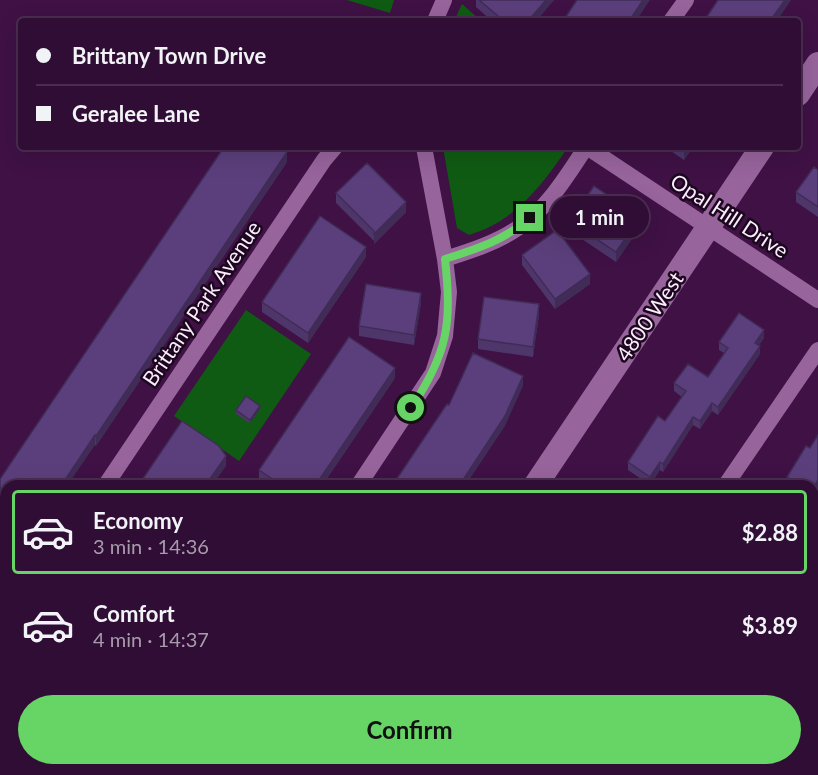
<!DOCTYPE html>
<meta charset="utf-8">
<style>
body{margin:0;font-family:Lato,sans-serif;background:#3b1b40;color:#f1f3f6;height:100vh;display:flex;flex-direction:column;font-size:22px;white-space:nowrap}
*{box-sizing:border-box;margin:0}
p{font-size:20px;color:#a79cac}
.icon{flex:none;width:33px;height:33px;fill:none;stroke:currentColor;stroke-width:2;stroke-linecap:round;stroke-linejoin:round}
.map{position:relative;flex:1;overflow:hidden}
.panel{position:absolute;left:0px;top:480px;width:819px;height:296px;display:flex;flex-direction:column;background:#2f0d34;border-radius:18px 18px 0 0;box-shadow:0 6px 24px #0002,0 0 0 2px #4a2d4f}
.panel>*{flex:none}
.hud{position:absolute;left:18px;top:18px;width:783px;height:132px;border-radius:6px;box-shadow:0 6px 24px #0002,0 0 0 2px #4a2d4f;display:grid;align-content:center;height:132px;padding:0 18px;background:#2f0d34}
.end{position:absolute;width:27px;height:27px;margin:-14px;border:8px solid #67d466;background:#111;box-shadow:0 0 0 3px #111}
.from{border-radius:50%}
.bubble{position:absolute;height:42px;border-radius:21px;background:#2f0d34;box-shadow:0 6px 24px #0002,0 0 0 2px #4a2d4f;font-size:20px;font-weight:700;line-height:42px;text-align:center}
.hud b{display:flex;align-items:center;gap:21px;height:57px;font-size:22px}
.hud b+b{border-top:2px solid #4a2d4f}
.hud i{width:15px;height:15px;background:#f1f3f6}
ul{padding:10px 0 0;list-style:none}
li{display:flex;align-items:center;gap:18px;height:84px;margin:0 12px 9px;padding:0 6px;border:3px solid transparent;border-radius:6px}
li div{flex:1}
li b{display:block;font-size:22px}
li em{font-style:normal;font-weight:700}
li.on{border-color:#67d466}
li>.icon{width:54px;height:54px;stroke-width:1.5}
.button{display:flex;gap:12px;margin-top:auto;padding:12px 18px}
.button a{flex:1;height:69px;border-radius:36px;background:#67d466;color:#111;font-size:24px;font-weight:700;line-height:69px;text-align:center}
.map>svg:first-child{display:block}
.green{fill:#105b14}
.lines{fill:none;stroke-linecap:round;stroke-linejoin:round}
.street{stroke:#97649c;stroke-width:16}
.secondary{stroke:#97649c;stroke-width:24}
.wall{fill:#4e366b}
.shaded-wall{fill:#402c57}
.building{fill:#5b3f7c;stroke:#402c57;stroke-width:1.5}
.route{stroke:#67d466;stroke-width:8}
.labels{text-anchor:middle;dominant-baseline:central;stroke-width:5;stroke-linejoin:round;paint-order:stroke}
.street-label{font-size:21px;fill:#fceafd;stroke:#1c081e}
</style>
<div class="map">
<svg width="818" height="775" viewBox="0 0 818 775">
<rect width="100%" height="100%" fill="#3f1145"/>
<path class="green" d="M347 0H394L390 13Z
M462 4 481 21H454Z
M443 147H568C542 185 515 222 469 235L457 228Z
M246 310 311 354 239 461 174 416Z"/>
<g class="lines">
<path class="street" d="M435 21 444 0
M671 21 686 0
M587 147 818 300
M445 259C470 251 496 243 518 228 547 209 567 176 586 147
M105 486 324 160 335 147
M358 486 433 373 445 336 449 292 445 259 424 147
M725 486 818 350
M813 557 818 560
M0 691 6 687
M711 770 719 775
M163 775 165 770
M525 775 529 770"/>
<path class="secondary" d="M798 94 818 64
M535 486 762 147
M341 775 345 770"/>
</g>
<path class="wall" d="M476 0H554L536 21H492L476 7Z
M665 147H693L684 160Z
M287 162 96 446 95 445 6 486 1 598 0 597V479Z
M818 170V217L796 202V192Z
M336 193 406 212 374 244V241L336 203Z
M570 221 640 227 616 262 570 231Z
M522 255 590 284 555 309 522 265Z
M366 257 308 343 262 312V302Z
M421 303 414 345 359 336V326Z
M539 314 533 357 478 349V339Z
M764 338 759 345 760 354 718 415 712 411 700 429 693 425 663 472 660 470 650 485 628 470V462L665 421 682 397 674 391V383L708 377 724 353 719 350V342Z
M395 378 322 486H268L259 480V470Z
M260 409 250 423 236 414V410Z
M810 448 818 487 813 495V486H790L787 484V477Z
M813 727 818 731V775H815L806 770H813Z
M60 770H130L127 775H60Z"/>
<path class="shaded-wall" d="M546 0H554L536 21H528Z
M643 0H650L636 21H629Z
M785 0H791L777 21H770Z
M686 147H693L684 160V150Z
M287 152V162L96 446V436Z
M406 202V212L374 244V234Z
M640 217V227L616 262V252Z
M366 247V257L308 343V333Z
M590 274V284L555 309V299Z
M421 293V303L414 345V335Z
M539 304V314L533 357V347Z
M764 330V338L755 351V343Z
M760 346V354L718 415V407Z
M395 368V378L322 486H315Z
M523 376V386L505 426 465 486H459Z
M712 403V411L700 429V421Z
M260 406V409L250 423V420Z
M693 417V425L663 472V464Z
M95 435V445L67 486H61Z
M226 456V466L212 486H205Z
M660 462V470L650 485V477Z
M818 480V487L813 495V488Z
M6 578V588L1 598V588Z
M818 620V627L813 635V628Z
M124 770H130L127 775H120Z
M459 770H465L461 775H457Z
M623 770V775H619Z"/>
<path class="building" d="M479 0H546L528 21H504Z
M577 0H643L629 21H563Z
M718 0H785L770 21H704Z
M224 147H279L287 152 96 436 95 435 61 486H6V578L1 588 0 587V479Z
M367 163 406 202 374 234V231L336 193Z
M814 167 818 170V207L796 192Z
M594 186 640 217 616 252 570 221Z
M320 216 366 247 308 333 262 302Z
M557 230 590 274 555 299 522 255Z
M366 284 421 293 414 335 359 326Z
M484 297 539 304 533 347 478 339Z
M739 313 764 330 755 343 760 346 718 407 712 403 700 421 693 417 663 464 660 462 650 477 628 462 658 416 665 421 686 391 674 383 688 364 708 377 728 348 719 342Z
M349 337 395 368 315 486H283L259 470Z
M473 353 523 376 505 416 459 486H392L447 404 449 405Z
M246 396 260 406 250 420 236 410Z
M182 421 219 446 226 456 205 486H138Z
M818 435V480L813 488V486H801L787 477 806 446 810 448Z
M813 607 818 611V620L813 628Z
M813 727 818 731V769L813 766Z
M67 770H124L120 775H75Z
M198 770H228L237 775H195Z
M425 770H461L457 775H421Z
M588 770H623L619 775H585Z"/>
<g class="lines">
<path class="route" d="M411 408C448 353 452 324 445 259 476 249 505 240 530 218"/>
</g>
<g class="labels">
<g class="street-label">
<text transform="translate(730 215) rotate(33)">Opal Hill Drive</text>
<text transform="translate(201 303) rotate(-56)">Brittany Park Avenue</text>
<text transform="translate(649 316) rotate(-56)">4800 West</text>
</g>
</g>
</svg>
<i class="end from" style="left:411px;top:408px"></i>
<i class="end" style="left:530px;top:218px"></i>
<div class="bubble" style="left:550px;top:196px;width:99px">1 min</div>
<div class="hud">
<b><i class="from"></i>Brittany Town Drive</b>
<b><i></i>Geralee Lane</b>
</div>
<section class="panel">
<ul>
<li class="on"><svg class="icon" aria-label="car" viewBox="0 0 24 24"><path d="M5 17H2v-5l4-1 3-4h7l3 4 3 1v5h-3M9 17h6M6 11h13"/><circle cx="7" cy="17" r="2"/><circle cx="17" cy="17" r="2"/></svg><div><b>Economy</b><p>3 min · 14:36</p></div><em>$2.88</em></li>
<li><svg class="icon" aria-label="car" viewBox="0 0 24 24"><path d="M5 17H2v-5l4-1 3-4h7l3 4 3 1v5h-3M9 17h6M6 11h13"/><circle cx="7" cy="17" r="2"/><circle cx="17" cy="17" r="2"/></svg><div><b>Comfort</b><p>4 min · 14:37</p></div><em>$3.89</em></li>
</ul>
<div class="button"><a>Confirm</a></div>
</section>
</div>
